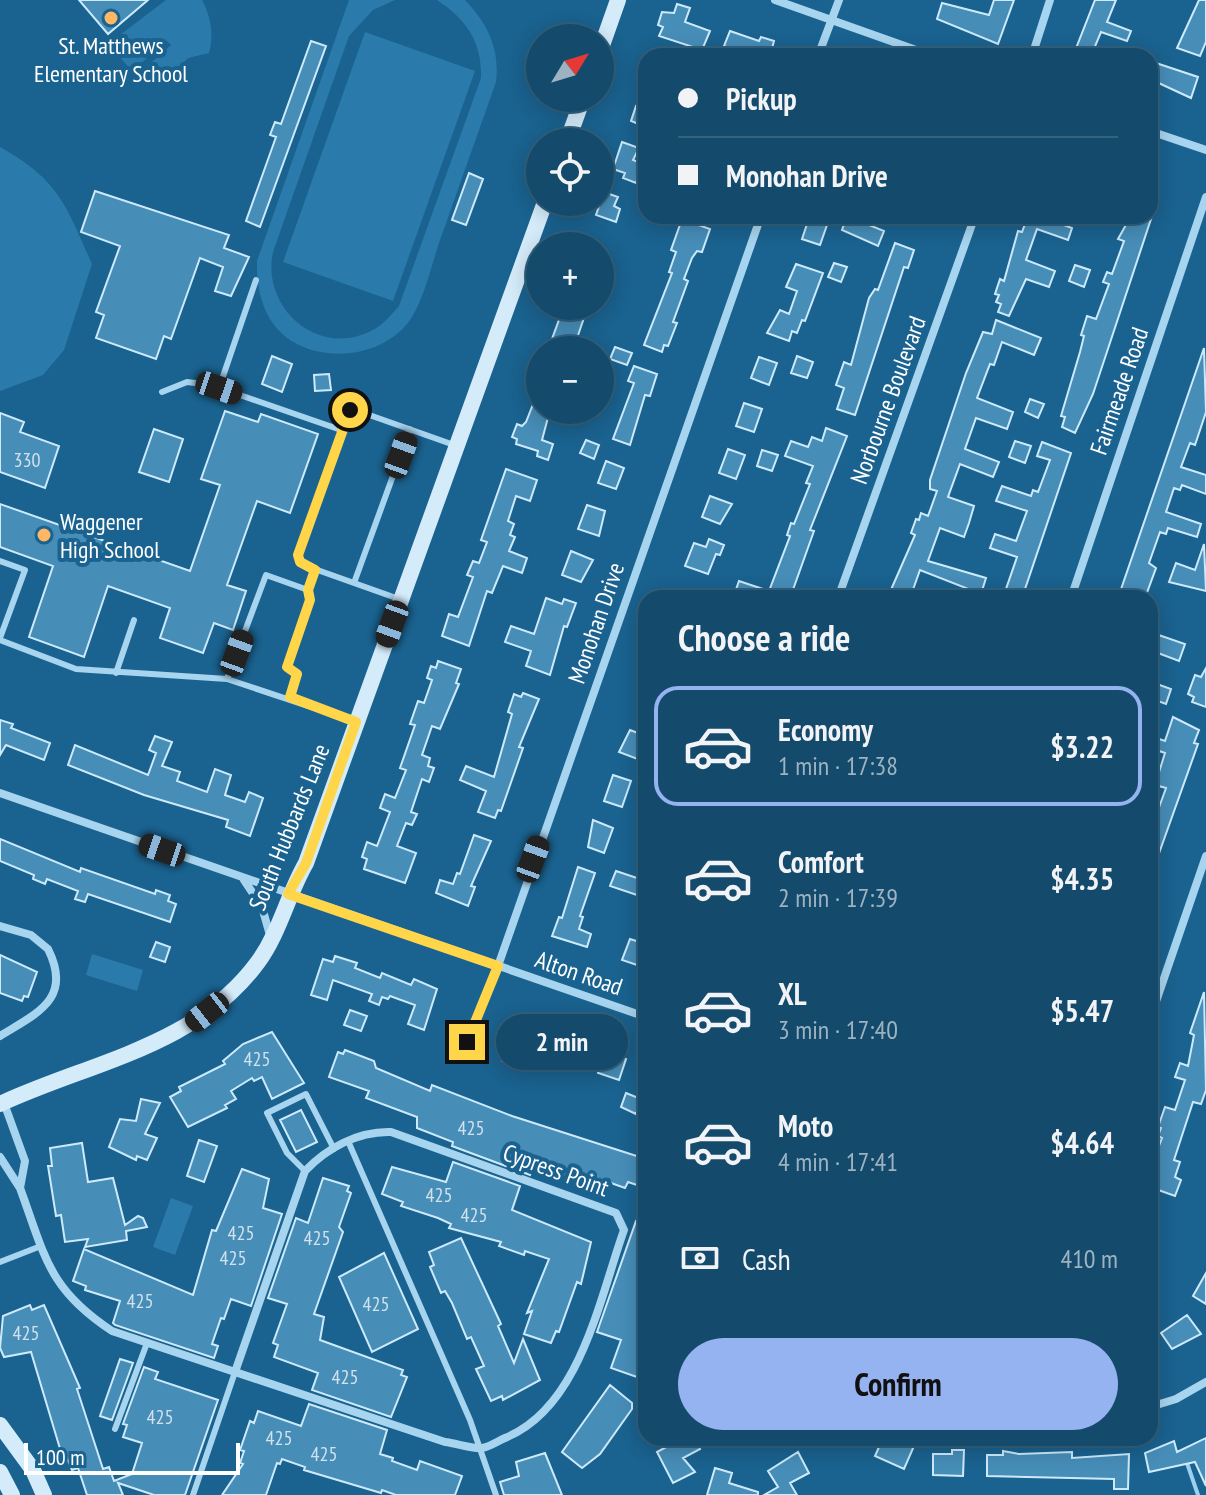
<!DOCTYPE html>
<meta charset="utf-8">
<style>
body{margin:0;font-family:"PT Sans Narrow",sans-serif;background:#215473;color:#f1f3f6;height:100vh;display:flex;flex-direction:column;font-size:30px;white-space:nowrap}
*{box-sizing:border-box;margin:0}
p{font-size:26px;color:#9db3c1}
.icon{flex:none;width:44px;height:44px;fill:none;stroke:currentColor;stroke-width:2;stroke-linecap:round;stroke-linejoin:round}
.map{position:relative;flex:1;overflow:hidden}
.side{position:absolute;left:638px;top:590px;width:520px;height:856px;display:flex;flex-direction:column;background:#144a6b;border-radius:24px;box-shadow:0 4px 20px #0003,0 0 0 2px #33627e}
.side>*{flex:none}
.banner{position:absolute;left:638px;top:48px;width:520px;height:176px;border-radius:24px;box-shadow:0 4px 20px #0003,0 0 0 2px #33627e;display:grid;align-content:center;height:176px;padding:0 40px;background:#144a6b}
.needle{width:52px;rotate:52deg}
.tools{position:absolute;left:526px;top:24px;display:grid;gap:16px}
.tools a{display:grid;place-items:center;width:88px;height:88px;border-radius:50%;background:#144a6b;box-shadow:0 4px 20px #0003,0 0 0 2px #33627e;font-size:40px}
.scale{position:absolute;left:24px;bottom:20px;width:216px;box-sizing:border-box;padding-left:8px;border:4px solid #fff;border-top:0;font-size:22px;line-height:28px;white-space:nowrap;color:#fff;-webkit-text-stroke:6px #1a628f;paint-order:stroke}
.end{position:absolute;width:36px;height:36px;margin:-18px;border:10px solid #ffd54a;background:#111;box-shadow:0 0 0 4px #111}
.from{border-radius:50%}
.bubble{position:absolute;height:56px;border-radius:28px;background:#144a6b;box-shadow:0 4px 20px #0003,0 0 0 2px #33627e;font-size:26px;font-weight:700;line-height:56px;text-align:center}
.car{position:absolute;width:24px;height:48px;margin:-24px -12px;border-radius:10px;box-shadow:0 0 6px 2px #0007;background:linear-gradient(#222 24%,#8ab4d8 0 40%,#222 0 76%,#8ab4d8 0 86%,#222 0)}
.banner b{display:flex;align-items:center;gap:28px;height:76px;font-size:30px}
.banner b+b{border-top:2px solid #33627e}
.banner i{width:20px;height:20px;background:#f1f3f6}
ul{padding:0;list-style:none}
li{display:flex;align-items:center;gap:24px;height:120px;margin:0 16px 12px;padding:0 24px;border:4px solid transparent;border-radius:24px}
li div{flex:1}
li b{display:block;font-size:30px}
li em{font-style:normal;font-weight:700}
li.active{border-color:#95b2f1}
li>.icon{width:72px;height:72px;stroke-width:1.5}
h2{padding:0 40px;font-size:36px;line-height:96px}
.pay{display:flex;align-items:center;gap:20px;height:88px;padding:0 40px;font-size:30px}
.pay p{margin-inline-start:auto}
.primary-button{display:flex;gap:16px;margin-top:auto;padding:16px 40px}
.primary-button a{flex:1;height:92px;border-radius:48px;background:#95b2f1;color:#111;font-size:32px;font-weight:700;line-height:92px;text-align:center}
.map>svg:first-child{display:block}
.green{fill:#2a7bab}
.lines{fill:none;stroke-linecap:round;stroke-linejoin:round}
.stream{stroke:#9ad1f1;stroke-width:4}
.building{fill:#468db8;stroke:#cdeafa;stroke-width:2}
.lane{stroke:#a7d4ee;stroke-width:6}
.street{stroke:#a7d4ee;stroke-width:8}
.secondary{stroke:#d4ebfa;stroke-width:16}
.route{stroke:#ffd54a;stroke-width:10}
.poi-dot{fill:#ffb765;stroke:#1a628f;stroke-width:3}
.labels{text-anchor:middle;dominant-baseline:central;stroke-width:8;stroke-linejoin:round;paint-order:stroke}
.number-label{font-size:20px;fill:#d1e2ed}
.poi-label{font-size:24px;fill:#fff;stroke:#1a628f}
.street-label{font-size:24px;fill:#fff;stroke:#1a628f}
</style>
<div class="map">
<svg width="1206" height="1495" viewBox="0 0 1206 1495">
<rect width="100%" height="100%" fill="#1a628f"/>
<path class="green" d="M166 0H202C211 17 214 35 209 53L188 58 159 86 144 69 171 45 167 41 132 71 108 44Z
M349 0H395L373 10 349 36 273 252C261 307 317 358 371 331 382 326 391 315 399 306L481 78C482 42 467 20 437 0H465C488 24 500 49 496 82 477 136 458 189 439 243 431 267 425 295 412 317 389 354 333 363 297 344 266 328 256 294 257 261Z
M365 32 475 71 393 301 283 262Z
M0 147C59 180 66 205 92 264L64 350 43 375 0 391Z
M92 954 143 970 137 991 86 975Z
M171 1198 193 1206 175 1255 153 1247Z"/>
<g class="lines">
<path class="stream" d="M1187 1463 1198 1495"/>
</g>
<path class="building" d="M79 0H148L108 34Z
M994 0H1014L998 44 937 19 942 3 989 15Z
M1095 0H1116L1107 22 1131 31 1127 41 1101 32 1091 56H1073Z
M1199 0H1206V42L1200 56 1177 48Z
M677 4 690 8 685 22 710 31 702 50 659 36 663 27 658 25 662 12 674 13Z
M730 31 759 41 761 37 774 41 770 56H745L724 46Z
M311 41 326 46 260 227 246 221 276 137 270 135 275 122 281 124Z
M1150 61 1198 77 1191 98 1150 79Z
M636 106 646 109V127L631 121Z
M622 142 639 148 633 160 643 164 636 183 623 178 625 173 613 169Z
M469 173 483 179 466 225 452 220Z
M95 191 229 235 224 248 249 257 231 296 215 291 223 267 200 258 171 339 164 336 156 359 96 338 104 315 96 312 120 246 81 232Z
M604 192 618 197 614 206 620 209 616 222 596 215Z
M847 216 884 231 878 246 842 230Z
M1028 216H1052L1050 220 1072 228 1068 240 1037 229 1026 260 1055 271 1049 287 1026 279 1009 316 998 312 1001 304 996 302 999 295 995 294 1000 279 1004 281 1018 231 1022 232Z
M1131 216H1152L1093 394 1075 433 1062 427 1065 417 1061 416 1080 352 1084 336 1081 335 1087 316 1096 319 1109 284 1103 282 1107 272 1112 274 1124 241 1118 239Z
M809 218 827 225 820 245 802 239Z
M682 219 710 229 702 252 697 251 692 258 684 279 688 281 673 322 677 323 668 346 664 345 662 352 644 345 672 273 669 272 676 252 671 250Z
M895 243 914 250 908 268 904 267 855 415 837 409 844 388 836 385 844 362 851 365 869 298 875 289 878 290Z
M834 263 847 267 841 282 828 277Z
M796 264 823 273 805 321 802 320 797 333 792 331 789 341 767 333 780 310 789 314 797 291 786 287Z
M1075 265 1090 270 1084 287 1069 281Z
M564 306H588L573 350H548Z
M996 320 1041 338 1034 355 1002 342 994 365 990 364 977 398 1013 412 1007 429 976 418 965 449 999 462 993 477 960 464 948 497 974 506 969 523 964 537 940 528 928 561 986 578 981 594 920 570 910 598H907L890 592 915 535 911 533 916 519 919 520 921 513 928 516 937 491 930 489V480L966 373 983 332 992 334Z
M615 347 632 353 627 365 610 359Z
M1204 348 1206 412 1195 445 1190 443 1181 467 1206 475V494L1182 485 1180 490 1174 488 1166 512 1201 524 1197 537 1168 528 1166 534 1160 532 1149 563 1156 568 1145 598H1118Z
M272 356 292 364 282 392 262 384Z
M797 356 813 362 807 378 791 373Z
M759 357 777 363 769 385 751 378Z
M634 366 657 374 650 396 645 395 630 445 613 439 634 383 628 381Z
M329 374 331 390 315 391 314 375Z
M539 389 540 410H550L542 440 553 444 548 460 537 456 538 451 516 444 517 439 512 437 517 424 522 426 526 422Z
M1030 399 1044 404 1038 418 1025 412Z
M744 403 762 409 754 432 736 426Z
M225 411 258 422 261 414 318 434 290 513 257 501 227 585 246 591 233 630 214 623 203 653 160 638 170 608 108 586 84 657 29 637 53 566 0 547V504L190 571 220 485 201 479Z
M0 413 24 422 20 432 59 446 45 488 0 472Z
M826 428 847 436 810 530 814 531 790 598H733L739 581 769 591 790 536 787 535 791 523 794 524 810 484 806 483 813 466 785 456 791 441 808 447 812 437 822 441Z
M154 429 183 439 169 482 139 472Z
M586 440 599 445 594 459 580 453Z
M1015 441 1031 446 1025 463 1009 457Z
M1042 442 1071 453 1023 595 1006 589 1017 557 990 548 995 534 1016 541 1027 511 996 501 1002 486 1031 496 1033 490 1038 492 1050 460 1037 456Z
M728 449 745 455 736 479 719 473Z
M762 450 778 455 772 471 757 466Z
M606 461 624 468 616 489 598 483Z
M506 469 537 480 530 501 516 496 508 521 514 524 510 535 515 537 509 551 527 558 522 573 503 566 492 593 487 591 469 646 442 636 449 614 458 617 473 577 467 575 473 561 479 563 487 542 481 540Z
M710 496 732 504 720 524 702 517Z
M587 505 605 511 599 536 578 529Z
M709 539 724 545 720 555 716 554 708 574 685 566 694 543 706 547Z
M1204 544 1206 591 1169 582 1176 563 1195 570Z
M571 551 593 560 581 582 562 575Z
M546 598 562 604 564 599 576 603 567 627 564 626 550 675 526 666 531 651 505 642 511 626 534 634Z
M1150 632 1185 644 1179 661 1150 650Z
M438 661 461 669 456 683 459 684 440 729 432 726 422 755 430 758 428 766 434 768 429 782 422 779 411 812 417 814 412 825 406 823 397 846 416 853 405 883 364 869 367 859 362 857 367 842 377 846 390 812 380 808 385 794 395 798 406 770 400 768 415 725 410 724 418 701 424 703 432 680 427 678 431 666 436 668Z
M1206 668V707L1192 702 1194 697 1188 694 1195 675 1201 677Z
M1157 684 1171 689 1166 704 1152 699Z
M523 693 539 699 519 747 523 748 501 811 498 810 495 818 478 812 486 791 460 780 466 766 494 777 512 714 508 712 514 694 521 697Z
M1173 717 1199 730 1194 743 1198 744 1152 873 1150 810 1157 813 1166 788 1155 785 1165 753 1150 748V736L1165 741Z
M0 720 13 724 11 728 50 743 44 760 6 745 0 755Z
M630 730 646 736 640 760 619 752Z
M155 736 172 742 162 766 180 772 177 781 207 792 215 769 231 775 225 795 245 802 249 792 263 798 250 836 226 827 228 820 144 795 68 765 75 745 148 775 156 753 149 750Z
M613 775 631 781 622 807 604 801Z
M593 820 613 828 604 853 588 847Z
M474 835 491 841 471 886 475 887 468 906 436 893 440 880 453 884 457 873 460 874Z
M0 839 80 872 81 868 155 894 156 890 170 895 168 901 176 904 170 922 88 894 85 902 75 899 78 891 47 879 45 884 33 879 34 875 0 861Z
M578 867 595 873 580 916 583 917 579 929 591 934 587 947 552 936 559 917 562 918Z
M616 871 646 881V898L610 886Z
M630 939 646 944V968L622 960Z
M156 942 170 947 165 962 150 957Z
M0 955 37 972 28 997 24 996 22 1001 0 993Z
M335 956 357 963 355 968 380 978 382 973 411 985 414 979 437 989 424 1030 408 1024 415 1005 390 996 388 999 382 997 379 1005 369 1001 372 994 333 980 327 1000 311 995 323 959 333 962Z
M1204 992 1206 1090 1201 1104 1193 1102 1174 1160 1180 1162 1175 1177 1181 1180 1175 1196 1150 1187V1169L1162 1138 1158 1136 1161 1128 1158 1127 1165 1107 1175 1110 1185 1080 1175 1077 1180 1063 1188 1066 1194 1035 1190 1033Z
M350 1010 367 1016 361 1031 344 1025Z
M524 1021 579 1042 571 1063 530 1050 523 1069 502 1061 507 1046 513 1048Z
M272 1032 304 1083 272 1099 262 1077 254 1081 252 1078 231 1091 236 1099 225 1105 227 1108 188 1127 170 1097 181 1091 179 1087 225 1064 223 1061 243 1044Z
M345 1050 374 1061 376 1068 430 1091 432 1085 512 1116 646 1159V1188L628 1182 625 1188 577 1171 568 1181 533 1168 530 1175 452 1146 453 1142 417 1128V1117L366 1098 369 1091 329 1077 338 1052 343 1054Z
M606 1052 626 1059 619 1080 598 1073Z
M626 1093 641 1099 636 1114 621 1107Z
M141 1099 160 1103 145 1134 157 1138 147 1160 137 1156 136 1160 109 1147 120 1119 136 1121Z
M301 1110 317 1142 296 1152 280 1120Z
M199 1140 217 1146 204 1182 187 1176Z
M82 1143 88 1182 113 1178 125 1225 138 1216 143 1218 147 1227 126 1231 127 1240 85 1247 88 1239 65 1242 61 1215 56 1216 48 1166H52L50 1148Z
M453 1162 520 1186 512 1210 591 1242 581 1284 577 1282 559 1332 556 1331 551 1343 524 1334 532 1311 527 1313 549 1259 525 1251 524 1255 499 1246 501 1242 449 1228 451 1224 438 1218 401 1206 403 1202 382 1194 392 1167 446 1182Z
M242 1169 269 1179 263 1208 282 1214 251 1306 231 1299 224 1319 221 1318 212 1344 218 1346 214 1358 115 1325 113 1323 120 1301 85 1290 86 1286 73 1281 84 1249 193 1295 212 1230 216 1231Z
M323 1178 349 1186 347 1191 351 1193 339 1227 343 1232 314 1314 324 1317 320 1340 403 1370 401 1375 407 1377 391 1417 312 1390 318 1373 274 1357 278 1345 273 1343 287 1304 268 1298 296 1218 308 1223Z
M636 1221 646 1224V1364L637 1377 611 1368 621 1340 597 1332Z
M461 1238 501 1324 498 1326 514 1363 523 1339 540 1380 503 1400 502 1396 491 1401 476 1369 484 1366 471 1337 467 1339 452 1303 445 1291 441 1293 430 1267 434 1265 429 1252Z
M384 1253 418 1329 372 1352 339 1277Z
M1206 1273V1304L1193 1296Z
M30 1305 32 1310 44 1305 80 1388 77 1389 103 1469 109 1467 114 1481 132 1474 142 1443 123 1437 127 1425 123 1424 144 1367 158 1372 155 1379 218 1400 185 1495H154L118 1483 123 1495H87L78 1468 72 1470 64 1451 61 1452 31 1352 4 1357 0 1348 3 1316Z
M1187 1315 1201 1334 1172 1349 1161 1333Z
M120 1359 133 1363 112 1420 100 1416Z
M610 1385 632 1403V1409L600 1454 582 1468 562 1452Z
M309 1404 387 1430 380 1454 393 1458 392 1461 417 1470 420 1461 462 1476 455 1495H396L382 1490 381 1493 304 1470 305 1467 282 1459 280 1464 277 1463 266 1495H222L243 1464 240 1463 244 1451 240 1450 250 1421 254 1423 258 1411 301 1426Z
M683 1438H694L700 1449 683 1458 695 1472 673 1483 657 1452Z
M883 1438H897L914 1446 904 1469 875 1456Z
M1206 1438V1486L1195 1462 1149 1472 1145 1453 1174 1441 1177 1452Z
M952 1450H964L963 1476 933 1475V1454H952Z
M1003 1451 1019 1454 1072 1452V1458L1129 1454 1128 1489H1114V1479L987 1476V1455H1003Z
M798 1452 809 1473 790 1483 797 1495H764L778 1487 768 1471Z
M545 1453 562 1495H504L500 1482 519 1476 516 1462Z
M715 1468 732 1473 729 1483 758 1492V1495H707Z"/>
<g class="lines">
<path class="lane" d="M219 388 256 280
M162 392 187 382 211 385 341 430
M0 561 25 570 0 638
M354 583 410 429
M308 590 315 570
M399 599 309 567 298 560 347 414 358 411 457 446
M0 640 76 669 227 679 356 722
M116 673 134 620
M227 679 266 575 308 590 310 600 287 667 297 674 290 697
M348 1141 470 1420 496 1495
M305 1171 287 1153 267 1113 306 1094 334 1149
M0 1262 41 1246
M115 1429 147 1343
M193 1495 235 1372"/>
<path class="street" d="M775 0 933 56
M818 56 839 0
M1032 56 1050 0
M1150 131 1206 150
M838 598 975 216
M1071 598 1206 197
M0 793 646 1017
M244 880 262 907 271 939
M0 926 31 935 48 949C73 999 37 1013 0 1036
M1150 1019 1206 856
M467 1042 498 966 761 216
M0 1157 20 1188 25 1161 4 1103
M20 1188C45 1256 48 1289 112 1331L445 1442C456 1443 471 1449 482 1448 489 1447 498 1441 505 1438 580 1408 599 1300 624 1230L616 1213 391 1132C358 1131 327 1148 305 1171L235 1372
M1150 1407 1176 1399 1206 1382"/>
<path class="secondary" d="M600 51 618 0
M567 142 583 98
M0 1104C90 1062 196 1047 258 962 279 934 288 894 306 863L545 202
M0 1425 33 1470 44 1495
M0 1472 12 1495"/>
</g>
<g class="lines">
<path class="route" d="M350 410 298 555 300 562 315 570 308 590 310 600 287 667 297 674 290 697 356 722 306 863 288 894 498 966 467 1042"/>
</g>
<g class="poi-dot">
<circle cx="111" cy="18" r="8"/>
<circle cx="44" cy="535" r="8"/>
</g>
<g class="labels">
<g class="number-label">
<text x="27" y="460">330</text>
<text x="257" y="1059">425</text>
<text x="471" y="1128">425</text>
<text x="439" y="1195">425</text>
<text x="474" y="1215">425</text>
<text x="241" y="1233">425</text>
<text x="317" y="1238">425</text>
<text x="233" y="1258">425</text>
<text x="140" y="1301">425</text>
<text x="376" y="1304">425</text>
<text x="26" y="1333">425</text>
<text x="345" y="1377">425</text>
<text x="160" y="1417">425</text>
<text x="279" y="1438">425</text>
<text x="324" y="1454">425</text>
</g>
<g class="poi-label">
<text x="111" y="45">St. Matthews<tspan x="111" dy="28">Elementary School</tspan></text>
<text x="60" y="521" text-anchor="start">Waggener<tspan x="60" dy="28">High School</tspan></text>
</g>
<g class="street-label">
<text transform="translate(1119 391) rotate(-71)">Fairmeade Road</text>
<text transform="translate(888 400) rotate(-70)">Norbourne Boulevard</text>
<text transform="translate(596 623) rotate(-71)">Monohan Drive</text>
<text transform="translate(289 827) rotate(-68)">South Hubbards Lane</text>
<text transform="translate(579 973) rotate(19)">Alton Road</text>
<text transform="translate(556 1170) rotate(20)">Cypress Point</text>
</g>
</g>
</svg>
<div class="tools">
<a><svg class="needle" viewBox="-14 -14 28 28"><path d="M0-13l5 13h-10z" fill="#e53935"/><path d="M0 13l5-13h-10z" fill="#9db3c1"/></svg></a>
<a><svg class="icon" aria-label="locate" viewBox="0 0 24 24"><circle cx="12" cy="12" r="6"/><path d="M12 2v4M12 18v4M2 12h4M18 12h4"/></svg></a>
<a>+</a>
<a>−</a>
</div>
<div class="scale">100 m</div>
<i class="end from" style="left:350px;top:410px"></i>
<i class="end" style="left:467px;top:1042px"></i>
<div class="bubble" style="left:496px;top:1014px;width:132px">2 min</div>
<i class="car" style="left:219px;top:388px;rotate:109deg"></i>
<i class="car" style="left:401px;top:455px;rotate:20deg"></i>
<i class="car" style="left:392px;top:624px;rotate:200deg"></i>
<i class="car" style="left:237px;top:653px;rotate:20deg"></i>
<i class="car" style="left:162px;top:850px;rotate:289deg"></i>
<i class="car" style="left:533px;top:859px;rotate:20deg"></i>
<i class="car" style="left:207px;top:1012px;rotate:232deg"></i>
<div class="banner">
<b><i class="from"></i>Pickup</b>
<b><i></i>Monohan Drive</b>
</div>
<section class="side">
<h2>Choose a ride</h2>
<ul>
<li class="active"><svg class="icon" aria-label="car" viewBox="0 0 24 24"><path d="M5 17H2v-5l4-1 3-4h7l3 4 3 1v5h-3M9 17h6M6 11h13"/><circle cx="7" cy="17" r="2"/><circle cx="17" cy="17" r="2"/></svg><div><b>Economy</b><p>1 min · 17:38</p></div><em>$3.22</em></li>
<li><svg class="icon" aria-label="car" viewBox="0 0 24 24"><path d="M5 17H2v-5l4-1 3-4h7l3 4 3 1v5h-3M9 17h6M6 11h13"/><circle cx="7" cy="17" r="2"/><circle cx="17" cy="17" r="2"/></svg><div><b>Comfort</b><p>2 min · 17:39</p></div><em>$4.35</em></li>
<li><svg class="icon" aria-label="car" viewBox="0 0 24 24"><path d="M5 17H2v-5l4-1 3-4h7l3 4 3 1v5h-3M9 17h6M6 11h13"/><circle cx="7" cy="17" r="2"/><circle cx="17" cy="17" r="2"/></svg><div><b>XL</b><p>3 min · 17:40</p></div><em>$5.47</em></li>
<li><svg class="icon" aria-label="car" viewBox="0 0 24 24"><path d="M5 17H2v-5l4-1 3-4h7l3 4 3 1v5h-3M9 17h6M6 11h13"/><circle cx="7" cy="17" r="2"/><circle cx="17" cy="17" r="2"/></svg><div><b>Moto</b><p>4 min · 17:41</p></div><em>$4.64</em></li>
</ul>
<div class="pay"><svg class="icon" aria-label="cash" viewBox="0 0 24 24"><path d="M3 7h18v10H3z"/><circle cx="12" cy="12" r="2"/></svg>Cash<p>410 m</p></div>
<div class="primary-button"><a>Confirm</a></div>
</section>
</div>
